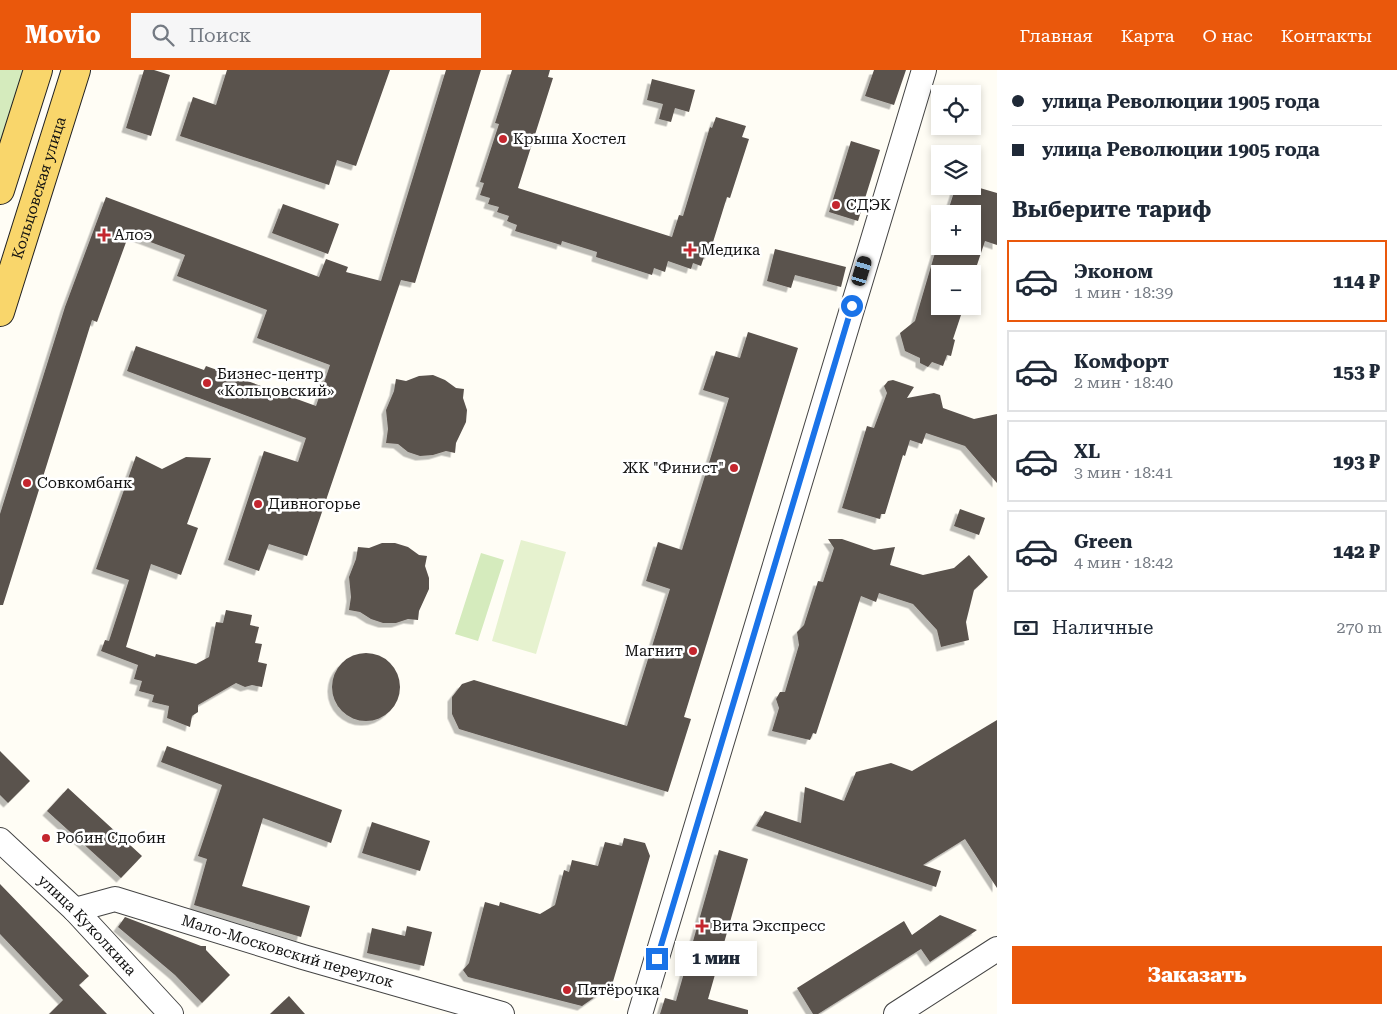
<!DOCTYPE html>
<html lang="ru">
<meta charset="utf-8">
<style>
body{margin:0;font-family:"Roboto Serif",serif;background:#f6f6f7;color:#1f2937;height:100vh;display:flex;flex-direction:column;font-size:19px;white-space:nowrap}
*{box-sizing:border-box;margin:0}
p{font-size:16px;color:#747a83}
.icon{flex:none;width:28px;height:28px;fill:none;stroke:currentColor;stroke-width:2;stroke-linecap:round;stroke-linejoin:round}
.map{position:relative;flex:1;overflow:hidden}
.drawer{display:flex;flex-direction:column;background:#fff;width:400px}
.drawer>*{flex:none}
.top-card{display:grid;align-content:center;height:110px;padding:0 15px;background:#fff}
.controls{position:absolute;left:931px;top:15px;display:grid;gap:10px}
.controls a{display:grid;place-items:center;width:50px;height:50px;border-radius:0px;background:#fff;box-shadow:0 2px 8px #0003;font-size:25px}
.end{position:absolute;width:22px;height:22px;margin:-11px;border:6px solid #1a73e8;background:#fff;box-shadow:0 0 0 2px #fff}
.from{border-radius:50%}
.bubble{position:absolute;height:35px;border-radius:0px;background:#fff;box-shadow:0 2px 8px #0003;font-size:16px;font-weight:800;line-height:35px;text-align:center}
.car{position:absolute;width:15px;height:30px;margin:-15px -8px;border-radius:6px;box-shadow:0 0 4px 1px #0007;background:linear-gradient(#222 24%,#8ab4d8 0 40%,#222 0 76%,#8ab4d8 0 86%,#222 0)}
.top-card b{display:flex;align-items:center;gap:18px;height:48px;font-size:19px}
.top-card b+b{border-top:1px solid #e0e1e3}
.top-card i{width:12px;height:12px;background:#1f2937}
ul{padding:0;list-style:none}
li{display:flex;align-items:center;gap:15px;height:82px;margin:0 10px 8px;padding:0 5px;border:2px solid #e0e1e3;border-radius:0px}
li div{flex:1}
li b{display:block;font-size:19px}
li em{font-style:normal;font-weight:800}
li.on{border-color:#ea580c}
li>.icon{width:45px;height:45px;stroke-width:1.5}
h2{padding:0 15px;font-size:22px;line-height:60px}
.pay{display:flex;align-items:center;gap:12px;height:55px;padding:0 15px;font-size:19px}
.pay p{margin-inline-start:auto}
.cta{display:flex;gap:10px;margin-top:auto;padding:10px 15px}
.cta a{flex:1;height:58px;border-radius:0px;background:#ea580c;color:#fff;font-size:20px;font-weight:800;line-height:58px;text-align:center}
header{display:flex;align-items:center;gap:30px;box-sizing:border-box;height:70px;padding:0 25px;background:#ea580c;color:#fff}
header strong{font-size:24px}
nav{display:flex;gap:28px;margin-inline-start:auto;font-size:18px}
.search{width:350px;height:45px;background:#f6f6f7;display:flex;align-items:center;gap:12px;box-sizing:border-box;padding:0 18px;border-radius:0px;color:#747a83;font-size:19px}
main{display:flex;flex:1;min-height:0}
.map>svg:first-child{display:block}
.green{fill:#d5ebbd}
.pitch{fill:#e6f2cf}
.building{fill:#5a524d;filter:url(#shadow)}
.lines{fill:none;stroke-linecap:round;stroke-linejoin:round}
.minor-casing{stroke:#444;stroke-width:26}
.major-casing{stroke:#222;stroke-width:30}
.minor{stroke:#fff;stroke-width:24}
.major{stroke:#f9d66b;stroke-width:28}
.route{stroke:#1a73e8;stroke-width:6}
.poi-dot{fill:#c4262e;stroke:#fff;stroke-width:2}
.labels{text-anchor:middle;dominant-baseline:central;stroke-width:5;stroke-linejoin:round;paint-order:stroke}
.poi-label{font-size:15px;fill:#111;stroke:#fff;text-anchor:start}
.street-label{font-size:15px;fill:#111;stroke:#fff}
</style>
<header>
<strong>Movio</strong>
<div class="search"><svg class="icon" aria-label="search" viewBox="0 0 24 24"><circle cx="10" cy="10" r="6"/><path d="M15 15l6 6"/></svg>Поиск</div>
<nav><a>Главная</a><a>Карта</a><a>О нас</a><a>Контакты</a></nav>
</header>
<main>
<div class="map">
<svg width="997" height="944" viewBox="0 0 997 944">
<defs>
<filter id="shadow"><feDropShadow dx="-4.5" dy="4.5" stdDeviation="0" flood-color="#0004"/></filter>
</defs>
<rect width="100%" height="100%" fill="#fffdf5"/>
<path class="green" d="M0 0H24L0 77Z
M481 483 504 490 478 571 455 564Z"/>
<path class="pitch" d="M521 470 566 482 536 584 492 571Z"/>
<path class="building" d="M144 0H154L170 5 151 66 126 58Z
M227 0H390L356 96 337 90 329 115 180 66 193 27 216 35Z
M446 0H481L415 213 401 210 307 486 269 474 259 501 228 490 264 381 298 392 306 368 127 301 136 276 204 300 206 296 316 336 330 295 257 268 267 240 177 206 185 185 129 164 97 252 92 250 3 535H0V444L65 237 106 127 319 207 326 189 348 197 346 202 381 211Z
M512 0H550L548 7 553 8 518 118 672 167 679 145 683 146 710 57 712 58 716 47 746 56 742 67 749 69 730 128 727 127 709 185 705 184 701 196 693 193 691 199 668 191 665 202 654 198 652 205 596 187 597 182 562 171 561 175 515 161 517 155 507 151 509 146 497 142 499 137 488 134 490 128 480 125 484 113 480 112 499 54 495 53Z
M874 0H906L894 35 865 26Z
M652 9 695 20 689 42 675 38 671 52 659 49 663 34 647 30Z
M851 71 880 80 858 151 829 142Z
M956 116H973L997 123V175L985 171 974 204H940V236H964L953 269 955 270 951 286 947 285 943 296 932 292 928 297 920 293V288L905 281 900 263 915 251 937 176H972V144H947Z
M283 134 339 154 328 184 272 163Z
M775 179 846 197 841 217 795 205 791 218 767 211Z
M748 262 798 278 684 647 691 649 668 722 459 659 452 644V627L462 614 474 610 627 656 670 519 646 511 658 472 682 480 729 328 703 320 716 281 740 288Z
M433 305 445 310 456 318 464 319 463 328 467 340 466 352 456 373 455 383 446 381 433 385 420 386 408 382 398 374 386 373 388 359 386 340 394 321 396 309 406 311 419 306Z
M893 310 914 317 907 328 934 323 940 325 943 338 974 349 997 344V413L965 376 926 363 922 374 910 370 905 386 903 385 885 444H881L880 449 842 438 867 356 874 358 887 323 884 316 888 311Z
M136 386 162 399 186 387 211 388 187 454 198 458 181 505 151 494 126 577 155 587 156 584 196 594 209 587 216 552 223 553 226 540 252 545 250 555 259 557 255 573 262 574 258 592 267 594 262 617 252 615 245 617 236 613 198 635V642L192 646 190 657 167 648 169 636 152 632 154 625 139 621 142 611 134 609 138 595 101 581 105 570 109 571 129 510 96 499Z
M960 439 985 448 979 465 954 456Z
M828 469H842L874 480 895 477 890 495 923 505 954 498 969 485 988 507 974 520 966 552 969 570 941 577 937 560 913 534 879 523 876 532 861 526 816 664 813 663 810 670 772 661 779 638 776 629 780 622H785L799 575 797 562 804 555 818 511 823 512 834 478Z
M382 473H395L408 477 419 485 427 486 425 496 429 508V519L419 541 418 550 408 549 396 553H383L371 549 360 542 349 540 351 527 349 507 356 489 358 477 369 478Z
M332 617a34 34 0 1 1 68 0a34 34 0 1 1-68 0Z
M997 650V818L965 769 923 795 941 801 936 817 756 756 765 741 801 753 805 717 844 731 856 702 891 693 912 701Z
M167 676 342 740 331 773 263 748 242 816 310 836 301 867 194 835 207 789 198 786 222 715 161 692Z
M0 681 30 711 8 733 0 725Z
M68 718 142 786 121 808 47 741Z
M372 752 430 771 420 801 362 783Z
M624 768 645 773 650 786 612 915 582 936 468 907 463 900 469 893 485 832 499 836 500 832 540 844 555 835 564 800 569 802 572 790 598 796 605 772 622 776Z
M719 780 748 789 708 929 748 940V944H660L665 928 676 931Z
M0 814 89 906 79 915 107 944H49L63 930 0 864Z
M940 845 977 860 930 892 921 879 818 944H813L797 918 904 851 912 865Z
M125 847 201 876H206V880L230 905 202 933 175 905 118 857Z
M407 856 432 862 424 896 367 883 372 858 405 866Z
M289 926 305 944H270Z"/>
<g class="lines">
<defs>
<g id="minor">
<path id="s1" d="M0 770 75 840 171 944"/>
<path id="s2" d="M75 840 115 829 303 887 502 944"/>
<path d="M640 944 924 0"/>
<path d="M896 944 997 879"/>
</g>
<g id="major">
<path d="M0 120 38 0"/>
<path id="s3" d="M0 242 76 0"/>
</g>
</defs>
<use href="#minor" class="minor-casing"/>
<use href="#major" class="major-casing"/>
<use href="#minor" class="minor"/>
<use href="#major" class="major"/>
</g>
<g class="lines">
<path class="route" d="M657 889 852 236"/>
</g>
<g class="poi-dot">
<circle cx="503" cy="69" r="5"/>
<circle cx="836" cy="135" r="5"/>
<path d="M101.5 157.5h5v5h5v5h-5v5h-5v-5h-5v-5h5z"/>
<path d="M687.5 172.5h5v5h5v5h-5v5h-5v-5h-5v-5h5z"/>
<circle cx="207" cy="313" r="5"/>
<circle cx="734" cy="398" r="5"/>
<circle cx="27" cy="413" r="5"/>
<circle cx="258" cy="434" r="5"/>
<circle cx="693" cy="581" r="5"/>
<circle cx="46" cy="768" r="5"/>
<path d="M699.5 848.5h5v5h5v5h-5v5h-5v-5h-5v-5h5z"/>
<circle cx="567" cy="920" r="5"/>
</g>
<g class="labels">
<g class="poi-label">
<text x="513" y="69">Крыша Хостел</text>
<text x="846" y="135">СДЭК</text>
<text x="114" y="165">Алоэ</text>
<text x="701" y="180">Медика</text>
<text x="217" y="304">Бизнес-центр<tspan x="217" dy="17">«Кольцовский»</tspan></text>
<text x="724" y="398" text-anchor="end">ЖК "Финист"</text>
<text x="37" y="413">Совкомбанк</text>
<text x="268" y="434">Дивногорье</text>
<text x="683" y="581" text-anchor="end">Магнит</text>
<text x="56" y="768">Робин Сдобин</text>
<text x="712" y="856">Вита Экспресс</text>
<text x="577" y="920">Пятёрочка</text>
</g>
<g class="street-label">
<text stroke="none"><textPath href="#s3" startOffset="130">Кольцовская улица</textPath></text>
<text stroke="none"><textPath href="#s1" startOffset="122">улица Куколкина</textPath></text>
<text stroke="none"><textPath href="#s2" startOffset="222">Мало-Московский переулок</textPath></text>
</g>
</g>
</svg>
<div class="controls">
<a><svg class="icon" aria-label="locate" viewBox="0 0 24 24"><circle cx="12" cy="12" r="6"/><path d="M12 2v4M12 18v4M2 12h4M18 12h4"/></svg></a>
<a><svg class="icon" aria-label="layers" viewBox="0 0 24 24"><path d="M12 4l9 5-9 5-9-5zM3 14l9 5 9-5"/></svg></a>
<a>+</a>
<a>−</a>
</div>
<i class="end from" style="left:852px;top:236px"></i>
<i class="end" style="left:657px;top:889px"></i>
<div class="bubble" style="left:675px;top:871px;width:82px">1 мин</div>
<i class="car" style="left:862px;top:201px;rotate:17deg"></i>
</div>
<section class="drawer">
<div class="top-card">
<b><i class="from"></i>улица Революции 1905 года</b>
<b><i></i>улица Революции 1905 года</b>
</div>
<h2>Выберите тариф</h2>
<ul>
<li class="on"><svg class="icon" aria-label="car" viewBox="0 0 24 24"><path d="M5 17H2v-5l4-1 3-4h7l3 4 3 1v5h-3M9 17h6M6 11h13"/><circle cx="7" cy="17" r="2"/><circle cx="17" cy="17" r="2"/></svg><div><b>Эконом</b><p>1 мин · 18:39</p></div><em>114 ₽</em></li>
<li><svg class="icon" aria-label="car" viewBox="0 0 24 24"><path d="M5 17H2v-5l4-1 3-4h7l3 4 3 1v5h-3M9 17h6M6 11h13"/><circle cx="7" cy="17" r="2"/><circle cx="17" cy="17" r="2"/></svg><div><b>Комфорт</b><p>2 мин · 18:40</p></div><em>153 ₽</em></li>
<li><svg class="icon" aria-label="car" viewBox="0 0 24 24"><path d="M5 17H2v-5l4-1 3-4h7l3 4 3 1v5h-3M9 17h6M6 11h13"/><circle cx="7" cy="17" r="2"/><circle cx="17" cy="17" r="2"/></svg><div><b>XL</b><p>3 мин · 18:41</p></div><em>193 ₽</em></li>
<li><svg class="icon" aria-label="car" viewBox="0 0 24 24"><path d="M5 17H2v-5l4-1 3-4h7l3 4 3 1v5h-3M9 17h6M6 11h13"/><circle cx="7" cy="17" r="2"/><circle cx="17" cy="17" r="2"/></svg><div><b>Green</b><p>4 мин · 18:42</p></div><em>142 ₽</em></li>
</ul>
<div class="pay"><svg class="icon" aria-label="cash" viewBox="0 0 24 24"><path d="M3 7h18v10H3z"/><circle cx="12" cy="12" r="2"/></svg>Наличные<p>270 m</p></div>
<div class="cta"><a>Заказать</a></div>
</section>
</main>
